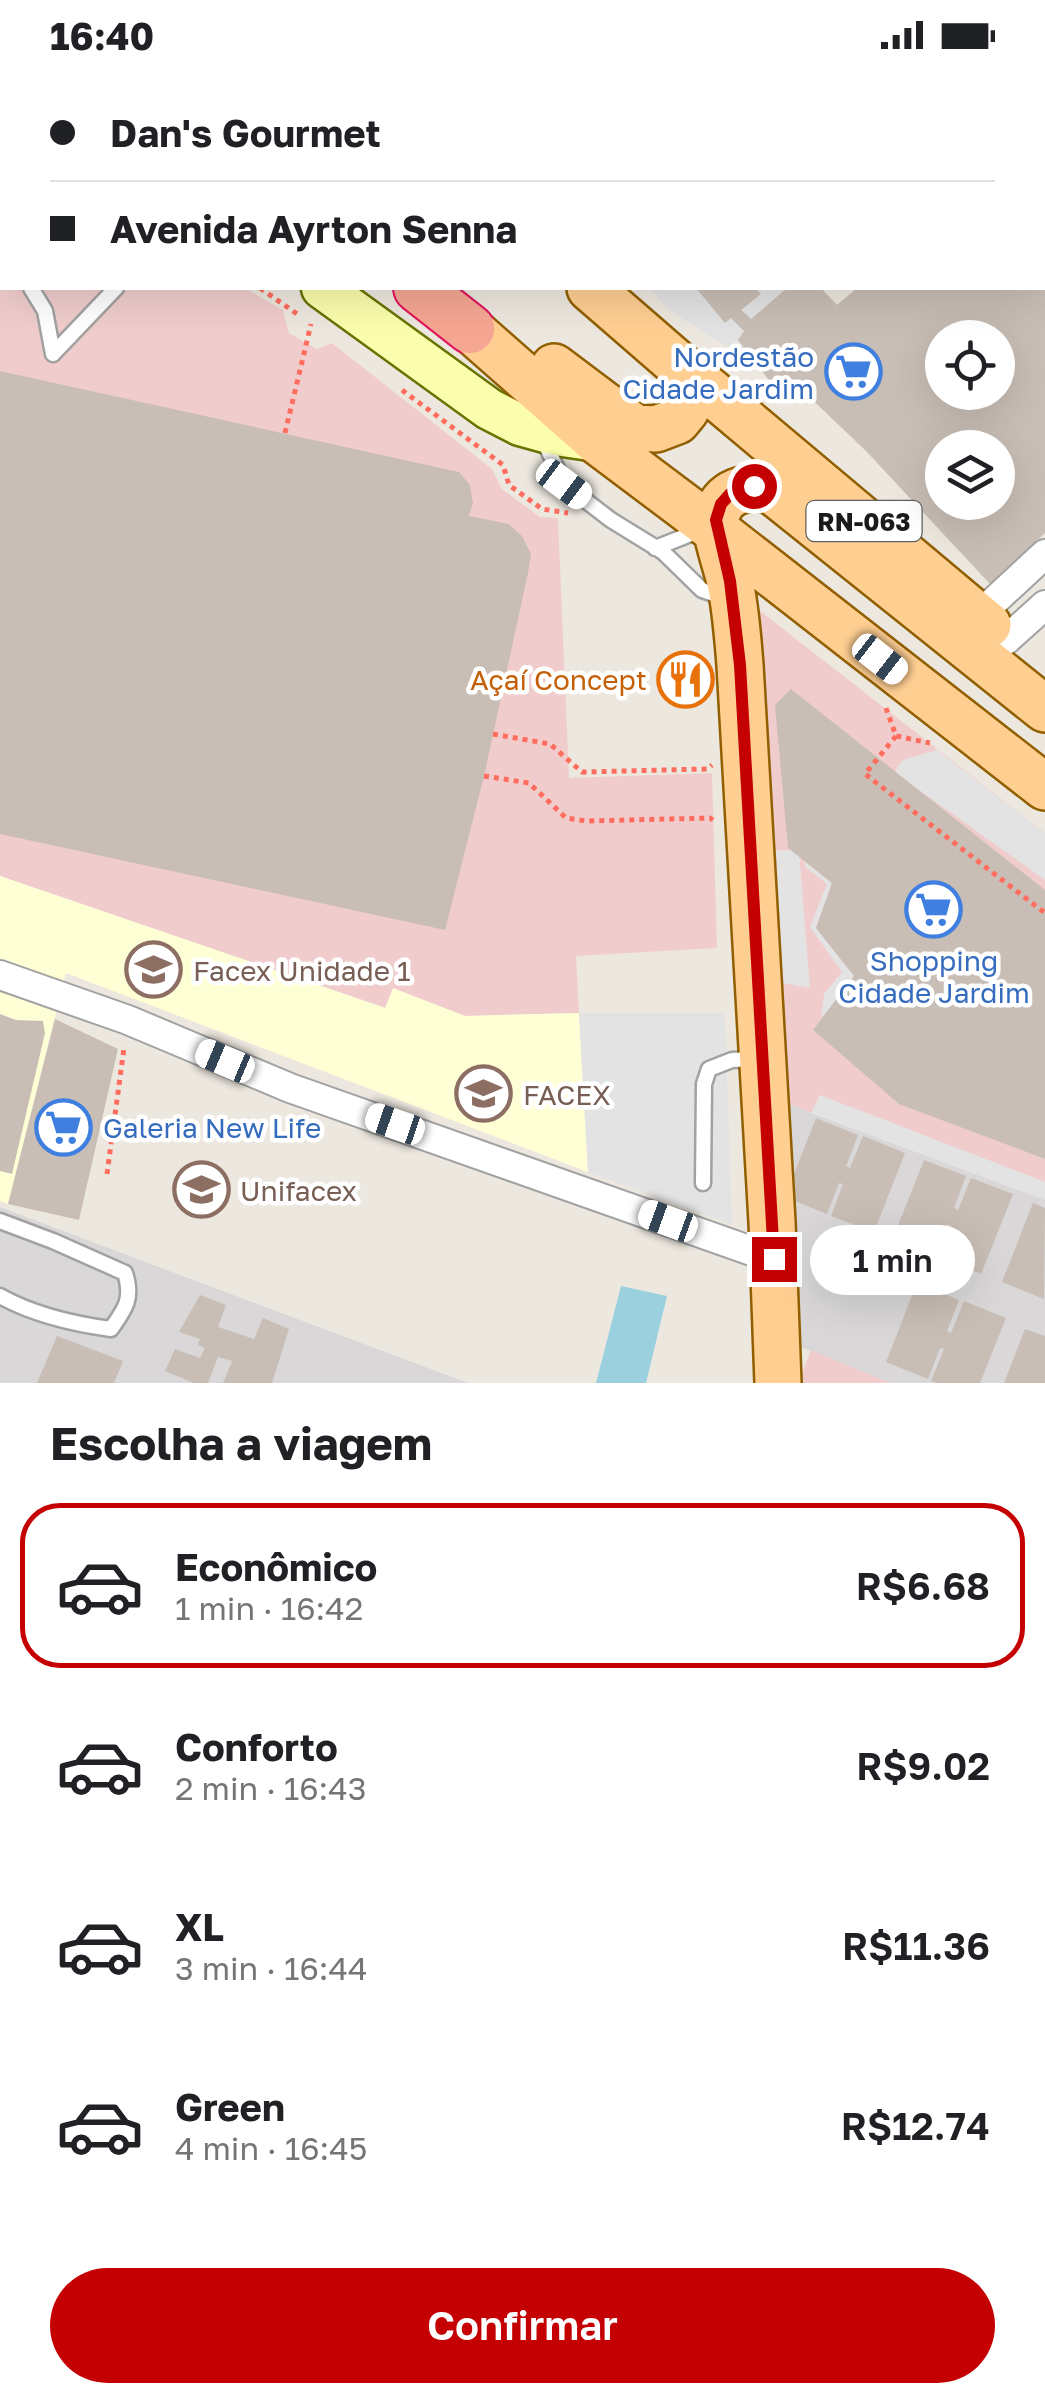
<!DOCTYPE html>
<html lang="pt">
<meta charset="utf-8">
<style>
body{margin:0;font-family:"Golos Text",sans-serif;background:#f2f2f2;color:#202124;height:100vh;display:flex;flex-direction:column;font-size:38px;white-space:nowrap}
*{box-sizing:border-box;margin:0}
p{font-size:32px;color:#757577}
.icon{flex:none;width:55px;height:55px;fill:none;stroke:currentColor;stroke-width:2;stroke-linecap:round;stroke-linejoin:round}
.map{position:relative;height:1313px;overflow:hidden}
.side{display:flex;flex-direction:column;background:#fff;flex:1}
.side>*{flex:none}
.hud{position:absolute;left:0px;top:0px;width:1045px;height:220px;box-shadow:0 10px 40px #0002;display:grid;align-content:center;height:220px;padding:0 50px;background:#fff}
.buttons{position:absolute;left:925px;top:250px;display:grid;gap:20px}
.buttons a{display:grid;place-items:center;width:90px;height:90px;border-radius:50%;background:#fff;box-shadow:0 10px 40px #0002;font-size:50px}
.end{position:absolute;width:45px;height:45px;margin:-22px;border:12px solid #c50002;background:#fff;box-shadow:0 0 0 5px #fff}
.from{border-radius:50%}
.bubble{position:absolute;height:70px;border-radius:35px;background:#fff;box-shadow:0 10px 40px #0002;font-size:32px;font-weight:600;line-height:70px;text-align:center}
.car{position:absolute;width:30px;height:60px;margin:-30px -15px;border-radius:12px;box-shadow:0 0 8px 2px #0007;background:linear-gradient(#fff 24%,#345 0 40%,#fff 0 76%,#345 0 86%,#fff 0)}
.hud b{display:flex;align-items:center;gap:35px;height:95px;font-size:38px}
.hud b+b{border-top:2px solid #e0e0e0}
.hud i{width:25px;height:25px;background:#202124}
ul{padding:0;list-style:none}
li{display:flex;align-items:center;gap:30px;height:165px;margin:0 20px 15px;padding:0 30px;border:5px solid transparent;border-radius:40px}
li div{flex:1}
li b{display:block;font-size:38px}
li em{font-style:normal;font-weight:600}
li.on{border-color:#c50002}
li>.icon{width:90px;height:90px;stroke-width:1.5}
h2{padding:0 50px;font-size:45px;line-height:120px}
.button{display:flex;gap:20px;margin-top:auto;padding:20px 50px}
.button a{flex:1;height:115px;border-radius:60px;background:#c50002;color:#fff;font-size:40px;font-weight:600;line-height:115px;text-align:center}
.status{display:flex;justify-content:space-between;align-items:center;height:70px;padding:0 50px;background:#fff;direction:ltr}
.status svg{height:28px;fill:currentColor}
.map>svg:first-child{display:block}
.residential{fill:#d9d7d7}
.commercial{fill:#f0cdcc}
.education{fill:#ffffd6}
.parking{fill:#e3e3e3}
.water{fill:#9bd0df}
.building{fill:#c9beb5;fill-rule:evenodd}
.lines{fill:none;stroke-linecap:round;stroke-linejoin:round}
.service-casing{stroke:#a2a2a2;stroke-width:19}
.minor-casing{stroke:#a2a2a2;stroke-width:32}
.secondary-casing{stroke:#687300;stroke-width:45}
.primary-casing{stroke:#915f00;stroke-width:50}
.trunk-casing{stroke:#e1165e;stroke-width:52}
.path{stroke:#ff6d5e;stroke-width:5;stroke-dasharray:5 5;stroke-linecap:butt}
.service{stroke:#fff;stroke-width:14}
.minor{stroke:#fff;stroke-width:28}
.secondary{stroke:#fbfeac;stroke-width:40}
.primary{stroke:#ffcf92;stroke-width:45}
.trunk{stroke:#f6a793;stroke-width:48}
.route{stroke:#c50002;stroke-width:12}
.labels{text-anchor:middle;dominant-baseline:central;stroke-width:9;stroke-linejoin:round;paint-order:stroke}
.shield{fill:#fff;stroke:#5f5f5f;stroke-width:2.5}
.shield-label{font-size:25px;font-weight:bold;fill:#1b1b1b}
.shop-label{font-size:28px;fill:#366cbe;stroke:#fff;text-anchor:end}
.food-label{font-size:28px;fill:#c56008;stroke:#fff;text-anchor:end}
.education-label{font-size:28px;fill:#785e54;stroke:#fff;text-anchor:start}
</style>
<div class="status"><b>16:40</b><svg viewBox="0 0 49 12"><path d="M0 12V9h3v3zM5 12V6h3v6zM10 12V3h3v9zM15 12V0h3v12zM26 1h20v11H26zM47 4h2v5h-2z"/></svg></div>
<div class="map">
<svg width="1045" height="1313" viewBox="0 0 1045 1313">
<rect width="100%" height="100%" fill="#ede8df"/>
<path class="residential" d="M770 1027 1045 1130V1313H890L779 1268Z
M0 1137 188 1208 468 1313H0Z"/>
<path class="commercial" d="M0 170H2V218H244L283 240 289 263 317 279 332 273 492 399 502 419 540 447 558 448 569 708 712 703 717 878 576 886 579 943 465 946 394 919 386 938 0 806Z
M755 537 1045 763V1130L770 1027Z
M811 1280 890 1313H798Z"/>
<path class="education" d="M0 806 385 938 393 918 465 946 579 943 588 1102 66 903 8 1134 0 1131Z"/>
<path class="parking" d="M650 218H787L751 249 732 248 744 261 738 271 751 284 724 275 668 239Z
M937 680 1045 763V810L894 702 903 690Z
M776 780 799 781 810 918 783 913Z
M804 791 832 813 816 858 854 906 821 949 824 924 842 902 810 857 827 814 805 797Z
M579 943H725L732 1155 588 1102Z
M820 1025 1045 1112V1130L811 1043Z"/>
<path class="water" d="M621 1216 667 1226 646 1313H596Z"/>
<path class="building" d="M696 218H755L761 224 741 240 751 249 787 218H821L837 235 857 218H1045V463L990 514 866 381 801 319 782 327 738 270 744 261 731 248 725 253ZM942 268H998V322H942ZM942 378H998V432H942Z
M0 301 459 402 470 415 473 433 469 446 509 454 522 466 531 484 528 503 484 706 445 860 0 764Z
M791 619 1045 820V1089L899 1034 813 960 854 906 816 858 832 813 788 778 775 635Z
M0 944 16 950 43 951 45 963 12 1104 0 1101Z
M55 949 118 979 79 1150 8 1134Z
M816 1048 858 1065 846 1096 850 1098 863 1066 905 1083 874 1162 831 1146 843 1114 839 1113 827 1144 785 1127Z
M924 1090 966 1106 954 1138 958 1140 971 1108 1013 1124 981 1204 939 1187 951 1156 947 1154 935 1185 893 1168Z
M1033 1133 1045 1138 1044 1229 1002 1212Z
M917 1213 959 1230 947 1261 951 1263 964 1231 1006 1248 980 1313H937L931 1311 944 1279 940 1278 928 1309 886 1292Z
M200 1225 226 1235 218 1257 254 1269 263 1248 289 1259 272 1313H223L232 1291 218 1287 208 1313H194L165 1301 175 1279 200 1288 205 1278 198 1275 200 1269 179 1262Z
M1025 1259 1045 1266V1313H1004Z
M57 1266 123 1291 114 1313H37Z"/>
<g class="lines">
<defs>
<path id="service" d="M0 170 2 173
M31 218 45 241 53 284
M53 284 116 218
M543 369 564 414 611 450 663 482 702 520 725 528
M655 478 701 460
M703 1113 704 1014 709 999 732 990 757 989
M0 1151 53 1171 125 1203C133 1228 126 1238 111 1259 74 1254 32 1244 0 1226"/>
<path id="minor" d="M613 2 616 0
M675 2 678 0
M978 546 1045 484
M1006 570 1045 535
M0 905 128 950 290 1018 774 1189"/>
<path id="secondary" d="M0 130H2
M322 218 489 339 520 355 556 365 597 371"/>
<path id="primary" d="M448 0 449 2
M590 218 681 297 988 555
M470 259 597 371 718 462 1045 717
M554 297 635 358 656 359 677 351 686 340 689 328 688 320 681 297
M778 1313 772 1152 740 595C738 569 736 543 731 517 728 500 714 463 716 448 721 420 748 415 771 420L1045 639"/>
<path id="trunk" d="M21 0 22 2
M94 0 98 2
M261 0 267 2
M392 0 393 2
M0 70 2 67
M418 218 470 259"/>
</defs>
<use href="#service" class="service-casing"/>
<use href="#minor" class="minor-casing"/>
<use href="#secondary" class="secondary-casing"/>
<use href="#primary" class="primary-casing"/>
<use href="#trunk" class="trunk-casing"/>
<path class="path" d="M260 218 300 246
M402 320 503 395 509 415 542 439 568 443
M285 363 311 254
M886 638 896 666 930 673
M493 664 550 674 582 702 707 699 712 695
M896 666 865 704 1045 843
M484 706 529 713 566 748 587 751 710 748 713 750
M107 1104 124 978"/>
<use href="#service" class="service"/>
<use href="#minor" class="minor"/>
<use href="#secondary" class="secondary"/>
<use href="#primary" class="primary"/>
<use href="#trunk" class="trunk"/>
</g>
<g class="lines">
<path class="route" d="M754 416 730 424 721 434 716 450 730 511 740 595 774 1189"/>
</g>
<defs>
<symbol id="supermarket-ring" viewBox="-11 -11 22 22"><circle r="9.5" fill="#fff" stroke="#3f7fe0" stroke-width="1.5"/><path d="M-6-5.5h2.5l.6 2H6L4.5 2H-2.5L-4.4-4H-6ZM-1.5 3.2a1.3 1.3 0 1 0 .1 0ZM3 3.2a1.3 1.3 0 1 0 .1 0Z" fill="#3f7fe0"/></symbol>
<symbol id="restaurant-ring" viewBox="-11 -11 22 22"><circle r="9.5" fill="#fff" stroke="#e8710a" stroke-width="1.5"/><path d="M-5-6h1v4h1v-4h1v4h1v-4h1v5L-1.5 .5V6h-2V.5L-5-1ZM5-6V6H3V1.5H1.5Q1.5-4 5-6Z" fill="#e8710a"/></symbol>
<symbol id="school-ring" viewBox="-11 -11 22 22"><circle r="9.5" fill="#fff" stroke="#8d6e63" stroke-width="1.5"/><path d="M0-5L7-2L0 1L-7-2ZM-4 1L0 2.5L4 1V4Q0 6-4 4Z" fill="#8d6e63"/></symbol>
<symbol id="university-ring" viewBox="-11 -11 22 22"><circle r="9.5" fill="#fff" stroke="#8d6e63" stroke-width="1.5"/><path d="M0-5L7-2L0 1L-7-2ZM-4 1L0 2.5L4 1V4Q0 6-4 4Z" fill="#8d6e63"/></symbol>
</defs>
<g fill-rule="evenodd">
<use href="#supermarket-ring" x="822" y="270" width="63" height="63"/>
<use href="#restaurant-ring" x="654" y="578" width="63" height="63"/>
<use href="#supermarket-ring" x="902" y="808" width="63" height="63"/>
<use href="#school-ring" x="122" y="868" width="63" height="63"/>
<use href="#school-ring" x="452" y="992" width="63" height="63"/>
<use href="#supermarket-ring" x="32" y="1026" width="63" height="63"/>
<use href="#university-ring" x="170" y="1088" width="63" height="63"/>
</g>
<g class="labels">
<rect class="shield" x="806.5" y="431" width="115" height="40" rx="8"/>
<g class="shield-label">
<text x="864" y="451">RN-063</text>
</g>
<g class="shop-label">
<text x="814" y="286">Nordestão<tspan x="814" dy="32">Cidade Jardim</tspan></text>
<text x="934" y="890" text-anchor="middle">Shopping<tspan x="934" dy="32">Cidade Jardim</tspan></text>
<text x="103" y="1057" text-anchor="start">Galeria New Life</text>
</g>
<g class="food-label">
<text x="647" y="609">Açaí Concept</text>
</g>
<g class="education-label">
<text x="193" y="900">Facex Unidade 1</text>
<text x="523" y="1024">FACEX</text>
<text x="240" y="1120">Unifacex</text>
</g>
</g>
</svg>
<div class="buttons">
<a><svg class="icon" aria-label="locate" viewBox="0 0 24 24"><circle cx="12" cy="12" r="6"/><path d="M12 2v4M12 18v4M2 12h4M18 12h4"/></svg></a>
<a><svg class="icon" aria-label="layers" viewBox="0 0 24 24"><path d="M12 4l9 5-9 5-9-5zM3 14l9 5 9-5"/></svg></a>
</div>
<i class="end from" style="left:754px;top:416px"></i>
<i class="end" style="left:774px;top:1189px"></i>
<div class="bubble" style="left:810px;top:1155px;width:165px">1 min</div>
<i class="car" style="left:564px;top:414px;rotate:127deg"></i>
<i class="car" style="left:880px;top:589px;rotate:128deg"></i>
<i class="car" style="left:225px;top:991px;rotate:293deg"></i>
<i class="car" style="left:395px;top:1054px;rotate:289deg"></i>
<i class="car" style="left:668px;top:1151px;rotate:290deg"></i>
<div class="hud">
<b><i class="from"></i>Dan's Gourmet</b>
<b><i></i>Avenida Ayrton Senna</b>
</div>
</div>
<section class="side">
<h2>Escolha a viagem</h2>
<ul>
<li class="on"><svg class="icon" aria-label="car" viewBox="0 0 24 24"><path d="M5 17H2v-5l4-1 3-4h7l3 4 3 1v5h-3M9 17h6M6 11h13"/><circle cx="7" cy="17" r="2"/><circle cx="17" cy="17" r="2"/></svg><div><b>Econômico</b><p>1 min · 16:42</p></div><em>R$6.68</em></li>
<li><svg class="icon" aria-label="car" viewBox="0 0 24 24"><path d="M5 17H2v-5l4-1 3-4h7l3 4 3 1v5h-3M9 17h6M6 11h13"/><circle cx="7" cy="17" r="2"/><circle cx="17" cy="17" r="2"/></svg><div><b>Conforto</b><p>2 min · 16:43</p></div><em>R$9.02</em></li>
<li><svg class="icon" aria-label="car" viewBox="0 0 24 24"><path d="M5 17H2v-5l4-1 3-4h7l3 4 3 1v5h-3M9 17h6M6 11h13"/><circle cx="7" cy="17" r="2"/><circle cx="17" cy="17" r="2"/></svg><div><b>XL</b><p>3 min · 16:44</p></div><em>R$11.36</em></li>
<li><svg class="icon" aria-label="car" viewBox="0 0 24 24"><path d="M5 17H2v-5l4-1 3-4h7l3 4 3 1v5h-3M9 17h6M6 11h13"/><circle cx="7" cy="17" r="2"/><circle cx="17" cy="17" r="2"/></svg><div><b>Green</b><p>4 min · 16:45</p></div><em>R$12.74</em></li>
</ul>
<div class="button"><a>Confirmar</a></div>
</section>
